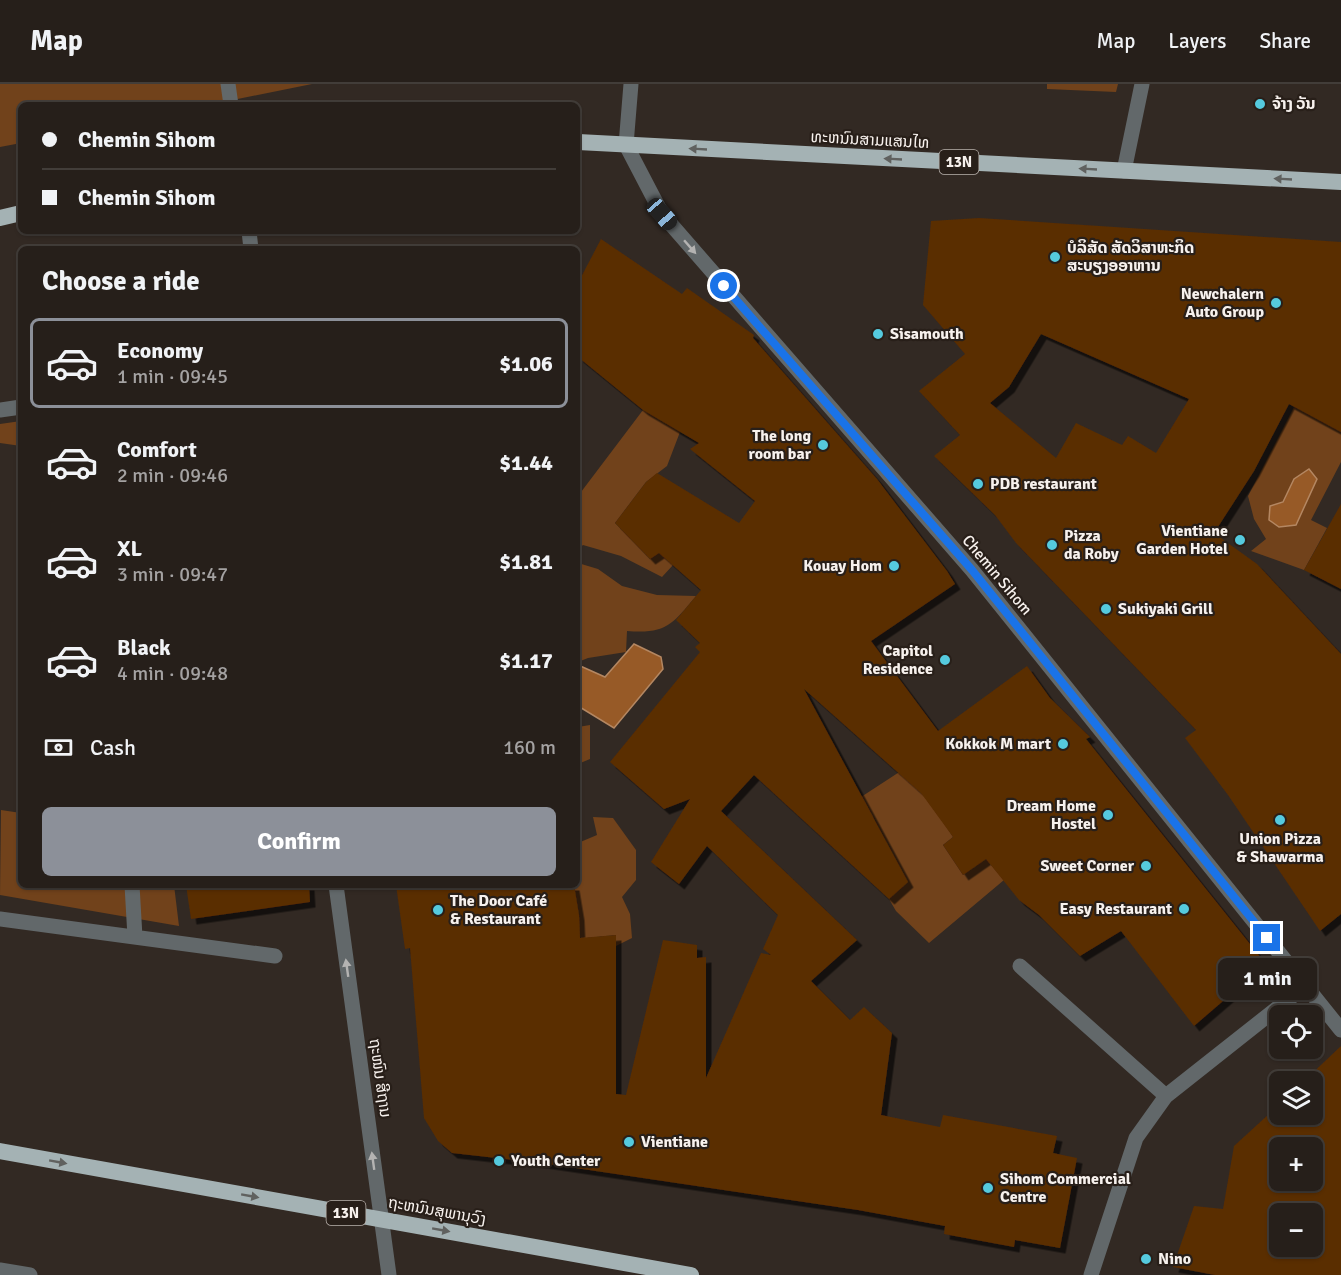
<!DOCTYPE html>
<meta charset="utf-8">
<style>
body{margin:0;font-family:Signika,"Noto Sans Lao",sans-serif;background:#2e2723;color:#f1f3f6;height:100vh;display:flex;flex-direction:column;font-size:22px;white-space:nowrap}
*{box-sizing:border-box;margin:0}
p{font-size:20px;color:#a4a2a2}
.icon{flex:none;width:33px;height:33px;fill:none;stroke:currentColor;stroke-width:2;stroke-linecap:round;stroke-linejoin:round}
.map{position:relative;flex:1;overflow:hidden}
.side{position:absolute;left:18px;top:162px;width:562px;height:642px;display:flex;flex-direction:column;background:#261f1a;border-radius:9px;box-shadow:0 2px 4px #0004,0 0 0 2px #423d39}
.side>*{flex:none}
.top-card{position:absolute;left:18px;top:18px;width:562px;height:132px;border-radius:9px;box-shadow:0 2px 4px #0004,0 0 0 2px #423d39;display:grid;align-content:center;height:132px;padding:0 24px;background:#261f1a}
.buttons{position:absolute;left:1269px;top:921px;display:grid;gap:12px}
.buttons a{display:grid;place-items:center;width:54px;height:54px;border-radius:9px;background:#261f1a;box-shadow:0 2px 4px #0004,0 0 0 2px #423d39;font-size:30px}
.end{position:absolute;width:27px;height:27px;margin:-14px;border:8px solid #1a73e8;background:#fff;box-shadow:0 0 0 3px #fff}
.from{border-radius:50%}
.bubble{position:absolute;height:42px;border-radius:9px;background:#261f1a;box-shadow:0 2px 4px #0004,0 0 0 2px #423d39;font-size:20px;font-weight:700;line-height:42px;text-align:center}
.car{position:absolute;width:18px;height:36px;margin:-18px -9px;border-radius:8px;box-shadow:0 0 4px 2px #0007;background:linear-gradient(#222 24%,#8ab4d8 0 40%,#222 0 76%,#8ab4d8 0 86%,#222 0)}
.top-card b{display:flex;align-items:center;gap:21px;height:57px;font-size:22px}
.top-card b+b{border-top:2px solid #423d39}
.top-card i{width:15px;height:15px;background:#f1f3f6}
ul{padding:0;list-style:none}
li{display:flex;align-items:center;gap:18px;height:90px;margin:0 12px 9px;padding:0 12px;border:3px solid transparent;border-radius:9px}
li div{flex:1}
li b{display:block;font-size:22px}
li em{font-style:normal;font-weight:700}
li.current{border-color:#8c9099}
li>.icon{width:54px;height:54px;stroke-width:1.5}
h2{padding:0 24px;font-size:27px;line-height:72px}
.pay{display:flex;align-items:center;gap:15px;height:66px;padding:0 24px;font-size:22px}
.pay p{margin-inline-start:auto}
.button{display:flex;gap:12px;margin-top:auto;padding:12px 24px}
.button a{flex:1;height:69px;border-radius:9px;background:#8c9099;color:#fff;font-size:24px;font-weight:700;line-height:69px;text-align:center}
header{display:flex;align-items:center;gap:36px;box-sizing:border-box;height:84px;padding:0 30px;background:#261f1a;border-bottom:2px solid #423d39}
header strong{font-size:28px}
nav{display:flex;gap:33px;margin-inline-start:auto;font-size:21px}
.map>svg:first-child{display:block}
.green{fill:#71421b}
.water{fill:#975a27;stroke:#b48762;stroke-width:1.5}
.building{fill:#5a2d02;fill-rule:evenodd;filter:url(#shadow)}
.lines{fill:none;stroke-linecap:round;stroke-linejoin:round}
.service{stroke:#62686a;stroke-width:15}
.minor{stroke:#62686a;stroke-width:15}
.tertiary{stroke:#62686a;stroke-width:15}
.trunk{stroke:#a4b2b4;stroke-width:16}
.oneway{fill:#60615f}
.oneway2{fill:#b4b3b2}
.route{stroke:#1a73e8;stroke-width:8}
.poi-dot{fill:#55cade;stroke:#281f19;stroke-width:2}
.labels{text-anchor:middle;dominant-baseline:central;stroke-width:4.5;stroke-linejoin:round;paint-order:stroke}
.shield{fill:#281f19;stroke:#b9b2ad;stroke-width:1.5}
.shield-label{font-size:15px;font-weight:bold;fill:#f7f1ed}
.poi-label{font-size:16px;font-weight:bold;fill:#f7f1ed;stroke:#281f19;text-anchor:start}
.street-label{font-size:16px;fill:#f7f1ed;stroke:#281f19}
</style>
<header>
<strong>Map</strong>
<nav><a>Map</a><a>Layers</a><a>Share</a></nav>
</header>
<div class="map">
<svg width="1341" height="1191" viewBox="0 0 1341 1191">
<defs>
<filter id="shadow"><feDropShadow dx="5.5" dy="5.5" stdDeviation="0" flood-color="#0009"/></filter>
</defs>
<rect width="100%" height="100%" fill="#322923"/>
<path class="green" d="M0 0H312L208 21H21V59L0 63Z
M1047 0H1118L1116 8 1047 5Z
M1294 323 1341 348V378L1311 436 1327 444 1304 486 1251 467 1266 455 1254 435 1248 412Z
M643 326 680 348 667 382 646 398 615 439 650 475 659 469 673 481 662 493 621 472 583 461 578 465V412Z
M21 337V362L0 359V340Z
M578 479 598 485 622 502 657 511 696 512C672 541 666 550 627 547L626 568 588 574 578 578Z
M590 641V675L578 680V643Z
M907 683 953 753 943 761 963 791 986 775 1004 796 929 859 896 827 889 815 908 798 874 734 830 693 861 713Z
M1 726 21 729V801H174L179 842 0 811Z
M593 733 613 734 636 766V796L622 813 630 830 632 854 616 862V851L586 854 580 873 579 831 574 801H578V759L597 751Z"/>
<path class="water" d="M1309 385 1317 395 1296 441 1279 443 1269 436 1270 422 1283 418 1294 395Z
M634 560 661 573 663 585 614 644 578 622V581L605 593Z"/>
<path class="building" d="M979 134 1341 158V348L1289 320 1254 387 1214 449 1257 480 1341 570V830L1320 847 1228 711 1185 654 1196 646 1016 459 995 431 934 372 960 351 919 307 965 270 923 221 931 137ZM1041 250 1189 315 1156 369 1128 352 1122 361 1076 339 1056 374 990 319 1009 303Z
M601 155 682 210 687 204 754 251 753 254 877 395 947 487 955 500 871 557 938 647 1027 582 1050 614 1090 653 1086 655 1266 880 1194 942 1121 847 1080 872 1039 831 1019 816 986 775 963 791 943 761 953 753 921 709 804 605 908 798 889 815 754 691 721 727 857 856 811 897 850 936 864 923 892 949 881 1031 940 1043 943 1031 1057 1052 1053 1069 1077 1074 1060 1164 1015 1156 1014 1163 944 1150 945 1142 858 1126 542 1079 452 1069 438 1057 424 1034 410 864 405 865 396 801H574L579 831 580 854 616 851V1010L626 1011 663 856 697 861V874L706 873V994L761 869 771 871 763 865 778 831 707 762 679 800 651 778 690 715 664 725 610 678 700 568 695 563 700 559 676 536 701 506 659 469 650 475 615 439 646 398 657 389 739 439 755 417 690 365 699 359 643 326 578 273V199Z
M1341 420V505L1304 486Z
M186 801H309L310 818 191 835Z
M1341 962V1191H1215L1173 1183 1194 1122 1223 1125 1234 1062 1280 1020V1030H1312V998H1303ZM1280 1064H1312V1096H1280ZM1280 1130H1312V1162H1280Z"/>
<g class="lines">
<path class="service" d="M228 0 231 21
M0 326 21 323
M132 801 135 853
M0 835 275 872
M1020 882 1166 1012
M0 1186 30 1191
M1091 1191 1136 1054 1166 1012 1304 903"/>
<path class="minor" d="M626 61 662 130 972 486 1341 946
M1124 87 1142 0"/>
<path class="tertiary" d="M626 61 631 0
M249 147 251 165
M336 801 389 1191"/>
<path class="trunk" d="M578 58 1341 98
M0 134 21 129
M0 1067 691 1191"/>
</g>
<defs><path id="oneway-solid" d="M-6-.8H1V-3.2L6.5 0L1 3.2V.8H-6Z" transform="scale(1.5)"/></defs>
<g class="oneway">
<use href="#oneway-solid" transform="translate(698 65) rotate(-177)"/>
<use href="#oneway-solid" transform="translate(893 75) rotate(-177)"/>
<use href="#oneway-solid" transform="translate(1088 85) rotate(-177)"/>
<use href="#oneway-solid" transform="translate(1283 95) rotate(-177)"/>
<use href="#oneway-solid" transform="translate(58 1078) rotate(10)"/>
<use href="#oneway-solid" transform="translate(250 1112) rotate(10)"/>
<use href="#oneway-solid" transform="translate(441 1146) rotate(10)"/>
</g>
<g class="oneway2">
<use href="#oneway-solid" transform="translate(690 163) rotate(49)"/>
<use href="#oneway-solid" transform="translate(347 884) rotate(-98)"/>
<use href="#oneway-solid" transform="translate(373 1077) rotate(-98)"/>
</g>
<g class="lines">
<path class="route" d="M724 202 972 486 1267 854"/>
</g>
<g class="poi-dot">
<circle cx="1260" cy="20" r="6"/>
<circle cx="1055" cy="173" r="6"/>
<circle cx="1276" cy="219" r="6"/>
<circle cx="878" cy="250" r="6"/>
<circle cx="823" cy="361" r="6"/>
<circle cx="978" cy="400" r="6"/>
<circle cx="1240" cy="456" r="6"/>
<circle cx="1052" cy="461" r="6"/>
<circle cx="894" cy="482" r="6"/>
<circle cx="1106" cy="525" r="6"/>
<circle cx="945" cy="576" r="6"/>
<circle cx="1063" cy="660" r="6"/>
<circle cx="1108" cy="731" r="6"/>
<circle cx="1280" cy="736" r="6"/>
<circle cx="1146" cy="782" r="6"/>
<circle cx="1184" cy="825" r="6"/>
<circle cx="438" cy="826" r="6"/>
<circle cx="629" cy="1058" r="6"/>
<circle cx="499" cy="1077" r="6"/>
<circle cx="988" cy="1104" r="6"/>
<circle cx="1146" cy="1175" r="6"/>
</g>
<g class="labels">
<g class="shield">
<rect x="939.5" y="66" width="39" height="24" rx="4.5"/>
<rect x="326.5" y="1117" width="39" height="24" rx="4.5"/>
</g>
<g class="shield-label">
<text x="959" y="78">13N</text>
<text x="346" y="1129">13N</text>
</g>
<g class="poi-label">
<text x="1272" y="20">ຈ້າງ ວັນ</text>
<text x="1067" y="164">ບໍລິສັດ ສັດວິສາຫະກິດ<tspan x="1067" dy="18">ສະບຽງອອາຫານ</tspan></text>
<text x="1264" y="210" text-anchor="end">Newchalern<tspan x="1264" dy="18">Auto Group</tspan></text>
<text x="890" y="250">Sisamouth</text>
<text x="811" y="352" text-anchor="end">The long<tspan x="811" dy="18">room bar</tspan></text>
<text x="990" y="400">PDB restaurant</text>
<text x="1228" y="447" text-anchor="end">Vientiane<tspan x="1228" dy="18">Garden Hotel</tspan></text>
<text x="1064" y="452">Pizza<tspan x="1064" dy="18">da Roby</tspan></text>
<text x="882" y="482" text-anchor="end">Kouay Hom</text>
<text x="1118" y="525">Sukiyaki Grill</text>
<text x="933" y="567" text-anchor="end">Capitol<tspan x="933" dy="18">Residence</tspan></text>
<text x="1051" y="660" text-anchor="end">Kokkok M mart</text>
<text x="1096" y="722" text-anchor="end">Dream Home<tspan x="1096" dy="18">Hostel</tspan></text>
<text x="1280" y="755" text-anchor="middle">Union Pizza<tspan x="1280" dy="18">&amp; Shawarma</tspan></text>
<text x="1134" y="782" text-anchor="end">Sweet Corner</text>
<text x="450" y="817">The Door Café<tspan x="450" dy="18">&amp; Restaurant</tspan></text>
<text x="1172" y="825" text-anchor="end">Easy Restaurant</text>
<text x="641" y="1058">Vientiane</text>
<text x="511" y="1077">Youth Center</text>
<text x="1000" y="1095">Sihom Commercial<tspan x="1000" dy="18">Centre</tspan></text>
<text x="1158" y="1175">Nino</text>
</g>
<g class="street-label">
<text transform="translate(870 56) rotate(3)">ທະຫນົນສາມແສນໄທ</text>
<text transform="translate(997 491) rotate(50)">Chemin Sihom</text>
<text transform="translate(380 994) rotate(82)">ຖະໜົນ ສີຖານ</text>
<text transform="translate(437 1127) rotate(10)">ຖະຫນົນສຸພານຸວົງ</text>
</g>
</g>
</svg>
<div class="buttons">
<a><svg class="icon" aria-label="locate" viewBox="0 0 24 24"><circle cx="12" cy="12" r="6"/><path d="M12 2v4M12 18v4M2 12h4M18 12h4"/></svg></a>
<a><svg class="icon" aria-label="layers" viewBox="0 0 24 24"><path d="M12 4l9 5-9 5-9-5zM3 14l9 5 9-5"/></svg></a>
<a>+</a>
<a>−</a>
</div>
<i class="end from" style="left:724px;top:202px"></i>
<i class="end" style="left:1267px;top:854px"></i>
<div class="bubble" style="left:1218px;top:874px;width:99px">1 min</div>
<i class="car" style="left:662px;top:130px;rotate:139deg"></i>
<div class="top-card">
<b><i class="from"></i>Chemin Sihom</b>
<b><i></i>Chemin Sihom</b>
</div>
<section class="side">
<h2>Choose a ride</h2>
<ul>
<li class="current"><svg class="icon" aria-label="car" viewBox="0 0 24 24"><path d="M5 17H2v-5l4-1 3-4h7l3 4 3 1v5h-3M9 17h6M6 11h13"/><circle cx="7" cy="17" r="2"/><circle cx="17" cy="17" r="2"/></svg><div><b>Economy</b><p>1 min · 09:45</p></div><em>$1.06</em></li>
<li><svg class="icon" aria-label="car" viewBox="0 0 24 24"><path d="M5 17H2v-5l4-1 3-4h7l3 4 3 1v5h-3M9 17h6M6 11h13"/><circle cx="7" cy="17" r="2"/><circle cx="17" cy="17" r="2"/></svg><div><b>Comfort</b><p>2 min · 09:46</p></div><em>$1.44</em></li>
<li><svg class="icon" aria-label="car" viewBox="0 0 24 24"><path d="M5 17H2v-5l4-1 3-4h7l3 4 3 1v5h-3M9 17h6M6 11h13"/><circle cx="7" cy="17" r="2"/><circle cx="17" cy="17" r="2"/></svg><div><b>XL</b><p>3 min · 09:47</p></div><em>$1.81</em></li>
<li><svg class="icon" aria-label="car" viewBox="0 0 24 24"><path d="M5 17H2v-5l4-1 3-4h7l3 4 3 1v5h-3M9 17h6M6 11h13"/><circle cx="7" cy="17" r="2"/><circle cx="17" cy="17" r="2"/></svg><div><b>Black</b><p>4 min · 09:48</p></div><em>$1.17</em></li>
</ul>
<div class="pay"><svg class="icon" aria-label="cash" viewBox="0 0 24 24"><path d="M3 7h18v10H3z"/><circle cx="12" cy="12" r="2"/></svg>Cash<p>160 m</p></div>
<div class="button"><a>Confirm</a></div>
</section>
</div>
